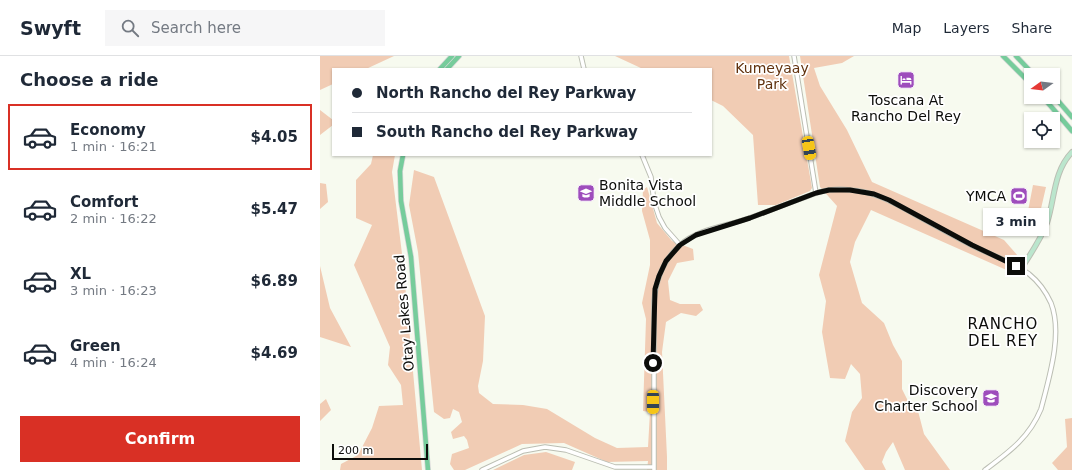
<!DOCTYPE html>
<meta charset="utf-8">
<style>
body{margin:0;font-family:"DejaVu Sans",sans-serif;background:#f6f6f7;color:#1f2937;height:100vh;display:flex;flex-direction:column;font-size:15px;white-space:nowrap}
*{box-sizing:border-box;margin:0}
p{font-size:13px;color:#747a83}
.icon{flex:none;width:22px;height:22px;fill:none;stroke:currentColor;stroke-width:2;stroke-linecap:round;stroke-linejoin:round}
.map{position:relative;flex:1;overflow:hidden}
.sheet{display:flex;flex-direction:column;background:#fff;width:320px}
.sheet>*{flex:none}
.guide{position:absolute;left:12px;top:12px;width:380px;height:88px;border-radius:0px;box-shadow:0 1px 3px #0004;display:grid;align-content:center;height:88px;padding:0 20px;background:#fff}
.needle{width:26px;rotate:255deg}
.fabs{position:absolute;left:704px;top:12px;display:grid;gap:8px}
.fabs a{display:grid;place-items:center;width:36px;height:36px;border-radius:0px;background:#fff;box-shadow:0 1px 3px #0004;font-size:20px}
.scale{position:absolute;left:12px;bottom:10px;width:96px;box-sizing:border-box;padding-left:4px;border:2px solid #0c0d0a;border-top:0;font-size:11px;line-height:14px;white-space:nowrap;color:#0c0d0a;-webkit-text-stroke:3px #fff;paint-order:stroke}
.end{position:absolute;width:18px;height:18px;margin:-9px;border:5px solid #0c0d0a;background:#fff;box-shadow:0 0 0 2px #fff}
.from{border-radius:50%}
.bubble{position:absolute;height:28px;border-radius:0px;background:#fff;box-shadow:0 1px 3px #0004;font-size:13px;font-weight:700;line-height:28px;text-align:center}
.car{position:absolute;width:12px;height:24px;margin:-12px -6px;border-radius:5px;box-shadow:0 0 3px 1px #0007;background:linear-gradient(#f5c518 24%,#345 0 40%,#f5c518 0 76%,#345 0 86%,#f5c518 0)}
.guide b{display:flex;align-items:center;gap:14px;height:38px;font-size:15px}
.guide b+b{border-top:1px solid #e0e1e3}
.guide i{width:10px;height:10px;background:#1f2937}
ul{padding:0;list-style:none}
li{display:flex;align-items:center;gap:12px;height:66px;margin:0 8px 6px;padding:0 12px;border:2px solid transparent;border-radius:0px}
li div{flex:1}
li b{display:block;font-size:15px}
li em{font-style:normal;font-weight:700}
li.active{border-color:#d93025}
li>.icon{width:36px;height:36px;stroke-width:1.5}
h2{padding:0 20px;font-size:18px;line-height:48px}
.action{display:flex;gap:8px;margin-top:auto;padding:8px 20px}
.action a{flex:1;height:46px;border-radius:0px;background:#d93025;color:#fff;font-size:16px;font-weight:700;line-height:46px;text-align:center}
header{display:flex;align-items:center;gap:24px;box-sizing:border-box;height:56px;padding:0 20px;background:#fff;border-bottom:1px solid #e0e1e3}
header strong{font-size:19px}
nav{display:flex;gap:22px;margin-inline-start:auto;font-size:14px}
.search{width:280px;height:36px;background:#f6f6f7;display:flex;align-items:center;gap:10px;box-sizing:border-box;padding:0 14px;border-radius:0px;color:#747a83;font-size:15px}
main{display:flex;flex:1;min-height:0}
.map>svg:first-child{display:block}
.green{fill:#f1ccb4}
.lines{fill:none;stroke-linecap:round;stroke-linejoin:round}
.tertiary-casing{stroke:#bbbeb3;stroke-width:5.5}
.secondary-casing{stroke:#bbbeb3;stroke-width:6}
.primary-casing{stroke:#d8d8d8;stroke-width:6}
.tertiary{stroke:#fff;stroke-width:3.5}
.secondary{stroke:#bbe6cd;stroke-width:4}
.primary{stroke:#76cc9b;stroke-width:4.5}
.route{stroke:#0c0d0a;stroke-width:5}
.labels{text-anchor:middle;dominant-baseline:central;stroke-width:3.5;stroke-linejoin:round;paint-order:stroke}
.park-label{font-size:14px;fill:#60310d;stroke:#fff}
.poi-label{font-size:14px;fill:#0c0d0a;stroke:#fff;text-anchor:end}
.street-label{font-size:14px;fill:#0c0d0a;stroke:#fff}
.neighbourhood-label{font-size:15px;letter-spacing:1px;fill:#0c0d0a;stroke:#fff}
</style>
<header>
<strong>Swyft</strong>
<div class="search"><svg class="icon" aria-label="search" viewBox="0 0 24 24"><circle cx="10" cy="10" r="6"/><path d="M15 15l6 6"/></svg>Search here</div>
<nav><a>Map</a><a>Layers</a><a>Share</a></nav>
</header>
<main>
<section class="sheet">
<h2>Choose a ride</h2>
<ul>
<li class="active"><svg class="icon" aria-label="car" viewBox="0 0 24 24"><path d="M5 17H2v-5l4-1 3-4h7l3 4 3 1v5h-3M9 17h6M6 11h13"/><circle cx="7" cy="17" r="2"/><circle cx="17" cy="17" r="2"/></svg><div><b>Economy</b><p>1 min · 16:21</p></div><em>$4.05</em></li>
<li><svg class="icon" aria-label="car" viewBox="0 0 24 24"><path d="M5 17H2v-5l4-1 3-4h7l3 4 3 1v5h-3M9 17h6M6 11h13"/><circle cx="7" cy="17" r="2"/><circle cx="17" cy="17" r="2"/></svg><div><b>Comfort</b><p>2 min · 16:22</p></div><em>$5.47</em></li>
<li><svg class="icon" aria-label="car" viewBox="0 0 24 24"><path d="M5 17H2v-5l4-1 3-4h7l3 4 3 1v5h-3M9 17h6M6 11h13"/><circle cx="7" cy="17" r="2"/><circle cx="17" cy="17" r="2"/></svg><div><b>XL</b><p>3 min · 16:23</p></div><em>$6.89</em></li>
<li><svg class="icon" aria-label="car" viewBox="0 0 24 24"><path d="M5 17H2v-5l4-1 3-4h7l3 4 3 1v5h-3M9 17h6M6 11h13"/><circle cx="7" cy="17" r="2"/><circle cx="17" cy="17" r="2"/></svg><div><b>Green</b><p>4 min · 16:24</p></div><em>$4.69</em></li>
</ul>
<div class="action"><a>Confirm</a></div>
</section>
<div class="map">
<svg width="752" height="414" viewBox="0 0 752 414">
<rect width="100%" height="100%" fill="#f7faef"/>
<path class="green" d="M0 0H74L46 13H13V28L0 34Z
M295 0H469L492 132 490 135 456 149H438L433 79 403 50 391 44V13H323Z
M480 0H534L522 7 494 12 500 30 527 74 552 126 684 184 698 200 691 216 551 154 535 186 530 206 542 247 564 267 573 289 582 305V333L588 345 598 355 604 378 630 414H585L573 386 566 396 562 406 566 414H545L525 385 532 356 542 342 540 318 531 308 525 323 510 322 502 276 506 245 499 219 517 150 500 131Z
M0 54 13 64V69L0 79Z
M53 99H75L72 116 83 206 102 414H20L21 408 38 399 52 372 59 350 83 349 81 329 68 309 70 291 34 209 52 169 36 162V124L51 108Z
M94 114 114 121 165 260 163 305 158 330 159 337 173 348 203 349 227 353 275 382 297 392 328 391 330 356 323 355 326 263 322 247 330 209V184L322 155 323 134 327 131 337 167 352 185 373 193 374 204 357 207 348 225 350 244 360 248H380L383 254 376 260 361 257 346 266 342 296 347 401V414H327L328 405 287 406 244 387 202 388 145 414H134L130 408 132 398 149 392 147 384 144 380 133 383 131 376 142 366 139 356 133 353 130 362 124 363 114 356 98 196 89 149Z
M0 127 6 128 8 146 0 153Z
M713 129 726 131 720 157 708 155Z
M0 210 10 252 31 291 0 281Z
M6 343 11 354 0 365V348Z
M752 362V414H738L732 407 747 391 745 363Z
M226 396 255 406 252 414H173L204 399Z"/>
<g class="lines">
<defs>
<path id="tertiary" d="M261 0 264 13
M474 0 496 137
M322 99 331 121 334 146 339 161 345 172 360 189
M162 414 203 395 225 391 246 394 295 411H334
M334 414V245C336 224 343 204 360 189 379 172 409 170 432 161 449 155 466 148 483 142 491 139 500 135 509 134 516 133 524 133 530 134 554 135 574 147 594 158 614 169 633 180 653 190 671 199 693 206 709 218 719 226 726 236 731 247 743 278 729 322 721 353 709 382 689 396 665 414"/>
<path id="secondary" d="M701 213C710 199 721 183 727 167 735 143 733 116 752 96"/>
<path id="primary" d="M683 0 711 28
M696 0 714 19
M120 13 132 0
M127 13 139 0
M733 39 752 61
M723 41 752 75
M83 99 80 115 81 145 91 201 108 414"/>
</defs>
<use href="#tertiary" class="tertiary-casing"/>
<use href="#secondary" class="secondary-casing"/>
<use href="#primary" class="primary-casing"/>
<use href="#tertiary" class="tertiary"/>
<use href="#secondary" class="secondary"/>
<use href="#primary" class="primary"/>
</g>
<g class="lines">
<path class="route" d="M333 307 335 233 339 220 346 205 360 189 376 179 430 162 496 137 509 134H530L554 138 569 144 652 189 696 210"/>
</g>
<defs>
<symbol id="hotel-square" viewBox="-11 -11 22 22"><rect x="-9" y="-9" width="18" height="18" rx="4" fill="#9e4dbc" stroke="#fff"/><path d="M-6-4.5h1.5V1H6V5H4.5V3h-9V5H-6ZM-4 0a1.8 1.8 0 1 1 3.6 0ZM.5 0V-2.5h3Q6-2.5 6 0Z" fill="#fff"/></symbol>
<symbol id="school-square" viewBox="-11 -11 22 22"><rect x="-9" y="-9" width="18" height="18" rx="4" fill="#9e4dbc" stroke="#fff"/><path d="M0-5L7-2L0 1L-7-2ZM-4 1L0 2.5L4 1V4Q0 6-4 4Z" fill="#fff"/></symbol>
<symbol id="stadium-square" viewBox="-11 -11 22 22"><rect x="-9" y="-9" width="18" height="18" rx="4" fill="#9e4dbc" stroke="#fff"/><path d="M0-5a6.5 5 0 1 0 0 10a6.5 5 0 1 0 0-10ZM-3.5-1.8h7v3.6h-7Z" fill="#fff"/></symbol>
</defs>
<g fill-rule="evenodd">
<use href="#hotel-square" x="576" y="14" width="20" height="20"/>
<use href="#school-square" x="256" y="127" width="20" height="20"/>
<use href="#stadium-square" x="689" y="130" width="20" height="20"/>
<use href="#school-square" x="661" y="332" width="20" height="20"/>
</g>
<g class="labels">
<g class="park-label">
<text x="452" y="12">Kumeyaay<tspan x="452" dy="16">Park</tspan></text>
</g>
<g class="poi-label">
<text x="586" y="44" text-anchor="middle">Toscana At<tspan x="586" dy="16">Rancho Del Rey</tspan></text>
<text x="279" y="129" text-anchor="start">Bonita Vista<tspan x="279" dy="16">Middle School</tspan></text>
<text x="686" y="140">YMCA</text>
<text x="658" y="334">Discovery<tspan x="658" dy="16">Charter School</tspan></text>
</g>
<g class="street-label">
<text transform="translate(84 257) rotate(-95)">Otay Lakes Road</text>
</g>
<g class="neighbourhood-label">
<text x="683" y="268">RANCHO<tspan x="683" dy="17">DEL REY</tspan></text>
</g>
</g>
</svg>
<div class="fabs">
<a><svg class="needle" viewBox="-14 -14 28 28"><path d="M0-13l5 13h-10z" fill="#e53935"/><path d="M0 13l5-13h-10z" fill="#747a83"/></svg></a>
<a><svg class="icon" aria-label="locate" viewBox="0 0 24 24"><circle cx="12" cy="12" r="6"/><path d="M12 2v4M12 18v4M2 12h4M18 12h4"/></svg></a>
</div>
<div class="scale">200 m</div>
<i class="end from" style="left:333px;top:307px"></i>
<i class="end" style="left:696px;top:210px"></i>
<div class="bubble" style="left:663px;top:152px;width:66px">3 min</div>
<i class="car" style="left:489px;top:92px;rotate:170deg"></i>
<i class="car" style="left:333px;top:346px;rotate:180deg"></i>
<div class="guide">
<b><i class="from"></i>North Rancho del Rey Parkway</b>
<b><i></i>South Rancho del Rey Parkway</b>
</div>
</div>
</main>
